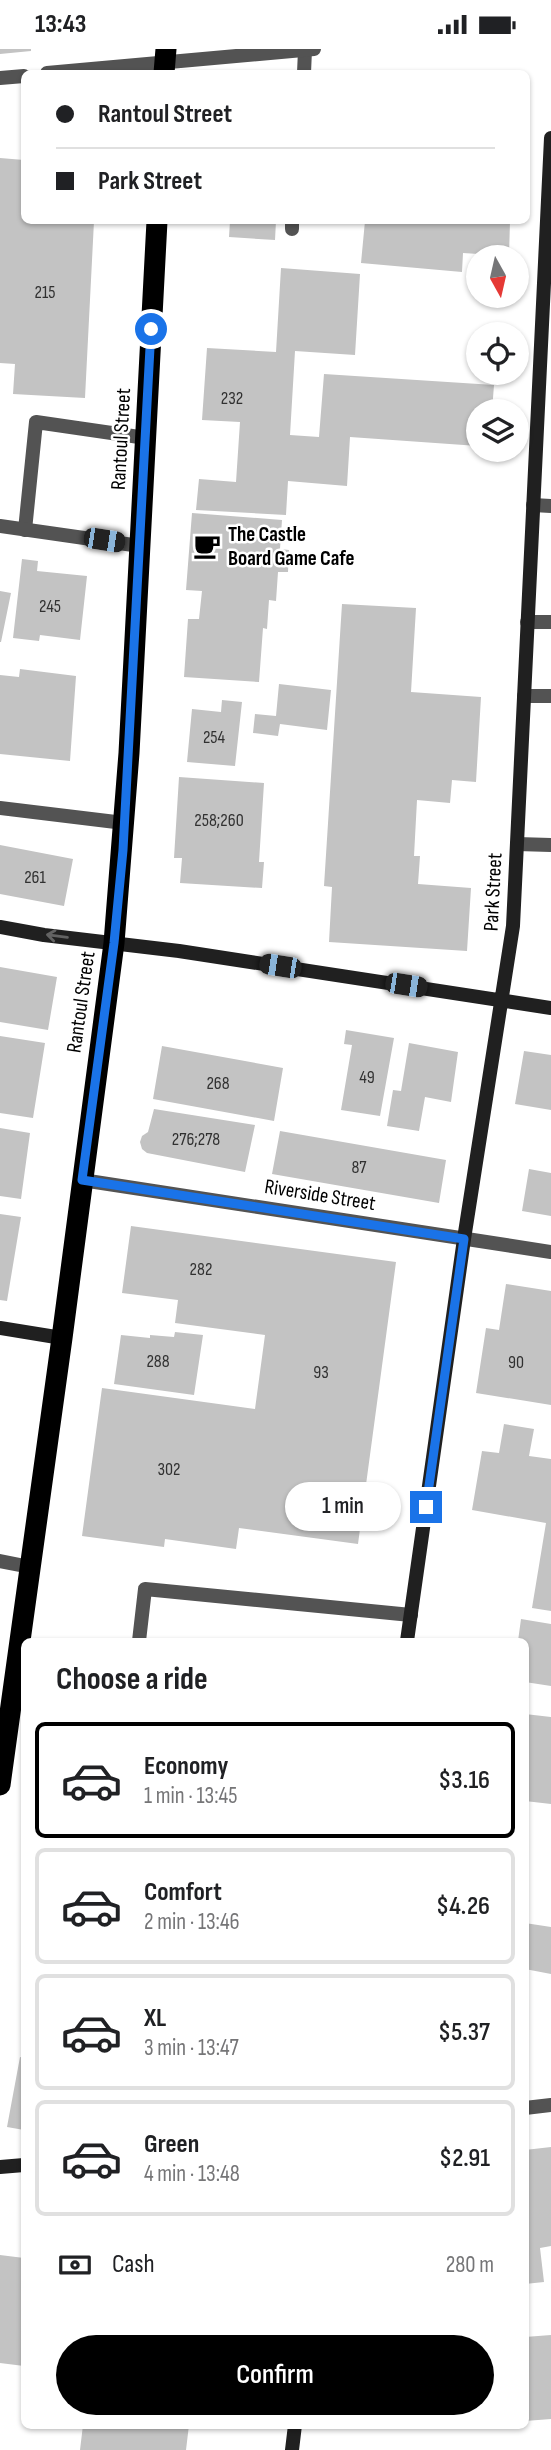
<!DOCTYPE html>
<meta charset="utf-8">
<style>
body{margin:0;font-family:"Sofia Sans Condensed",sans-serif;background:#f6f6f6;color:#202124;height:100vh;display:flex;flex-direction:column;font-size:26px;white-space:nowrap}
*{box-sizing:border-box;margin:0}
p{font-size:23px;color:#757577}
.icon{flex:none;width:38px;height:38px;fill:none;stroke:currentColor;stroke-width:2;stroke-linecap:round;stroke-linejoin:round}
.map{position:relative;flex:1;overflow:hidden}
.side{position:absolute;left:21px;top:1589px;width:508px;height:791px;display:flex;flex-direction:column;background:#fff;border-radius:10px;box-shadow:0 2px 5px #0004}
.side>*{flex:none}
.top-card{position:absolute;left:21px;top:21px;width:509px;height:154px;border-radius:10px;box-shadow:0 2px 5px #0004;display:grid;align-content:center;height:154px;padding:0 35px;background:#fff}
.needle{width:46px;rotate:172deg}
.buttons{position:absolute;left:466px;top:196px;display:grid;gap:14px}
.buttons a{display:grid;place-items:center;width:63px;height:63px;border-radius:50%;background:#fff;box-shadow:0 2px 5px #0004;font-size:35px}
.end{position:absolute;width:32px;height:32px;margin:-16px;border:9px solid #1a73e8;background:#fff;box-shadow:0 0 0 4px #fff}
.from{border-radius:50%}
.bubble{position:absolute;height:49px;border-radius:24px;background:#fff;box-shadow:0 2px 5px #0004;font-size:23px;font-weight:600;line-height:49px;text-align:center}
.car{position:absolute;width:21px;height:42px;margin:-21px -10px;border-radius:9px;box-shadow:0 0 5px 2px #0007;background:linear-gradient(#222 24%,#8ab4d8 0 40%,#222 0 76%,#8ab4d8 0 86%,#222 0)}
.top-card b{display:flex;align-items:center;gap:24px;height:66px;font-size:26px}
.top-card b+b{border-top:2px solid #e0e0e0}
.top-card i{width:18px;height:18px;background:#202124}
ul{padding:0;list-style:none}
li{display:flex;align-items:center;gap:21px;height:116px;margin:0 14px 10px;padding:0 21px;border:4px solid #e0e0e0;border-radius:10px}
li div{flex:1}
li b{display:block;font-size:26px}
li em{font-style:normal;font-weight:600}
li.on{border-color:#000}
li>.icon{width:63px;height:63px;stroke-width:1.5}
h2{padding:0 35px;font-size:32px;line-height:84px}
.pay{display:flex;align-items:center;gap:18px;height:77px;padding:0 35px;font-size:26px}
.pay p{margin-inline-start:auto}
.button{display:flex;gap:14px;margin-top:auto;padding:14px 35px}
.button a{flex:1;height:80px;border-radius:42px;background:#000;color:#fff;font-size:28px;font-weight:600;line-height:80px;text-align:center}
.status{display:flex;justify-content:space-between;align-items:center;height:49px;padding:0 35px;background:#fff;direction:ltr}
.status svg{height:19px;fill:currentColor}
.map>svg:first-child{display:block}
.building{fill:#c3c3c3}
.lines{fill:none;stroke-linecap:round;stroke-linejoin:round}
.lane{stroke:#535353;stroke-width:14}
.street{stroke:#535353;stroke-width:14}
.secondary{stroke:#202020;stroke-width:14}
.highway{stroke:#000;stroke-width:21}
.oneway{stroke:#636363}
.route{stroke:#1a73e8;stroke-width:9}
.labels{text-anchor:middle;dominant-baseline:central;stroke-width:5;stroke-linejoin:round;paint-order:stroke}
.number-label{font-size:18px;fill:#313131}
.street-label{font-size:21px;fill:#000;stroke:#fff}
.poi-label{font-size:21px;font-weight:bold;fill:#000;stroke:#fff;text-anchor:start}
</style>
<div class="status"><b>13:43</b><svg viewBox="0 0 49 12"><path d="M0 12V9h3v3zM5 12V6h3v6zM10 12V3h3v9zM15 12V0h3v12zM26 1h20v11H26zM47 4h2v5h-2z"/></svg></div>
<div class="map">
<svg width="551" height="2401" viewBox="0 0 551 2401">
<rect width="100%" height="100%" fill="#fff"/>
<path class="building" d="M0 0H31V2L0 5Z
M0 109 24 111V172H94L85 349 13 345 15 315 0 314Z
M230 172H276L275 191 229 188Z
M365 172H510L509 207 463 204 462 223 361 214Z
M281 219 360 225 355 306 295 302 290 386 319 388 324 325 494 336 492 362H478V397L350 388 347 437 288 432 286 466 196 461 199 430 236 433 240 373 202 371 207 299 276 303Z
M192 464 282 471 280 500 289 501 288 523H278L276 552 269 551 267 580 263 579 259 633 184 628 188 570H199L202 542 186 541Z
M22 510 38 512 37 522 87 527 80 591 40 586 39 592 13 589Z
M0 542 11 544 1 593H0Z
M342 555 416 559 411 643 481 648 476 733 452 731 450 754 417 751 414 807H420L418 835 471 839 467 902 329 893 332 838 324 837Z
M20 620 76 627 70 712 0 705V626L19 628Z
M279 635 331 641 327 681 280 675 278 687 253 684 255 665 276 667Z
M222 651 242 653 235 717 187 713 192 660 221 663Z
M179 728 264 734 259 813H264L262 839 180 834 182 809H174Z
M0 796 73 810 64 857 0 845Z
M0 918 57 928 48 981 0 973Z
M346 981 394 989 380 1067 341 1061 352 996 344 995Z
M0 987 45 994 33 1069 0 1064Z
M409 994 458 1003 451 1053 425 1048 419 1082 387 1077 393 1041 401 1042Z
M162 997 283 1019 274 1072 153 1050Z
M524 1002 551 1006V1061L515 1055Z
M154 1060 255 1076 245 1123 147 1104 142 1100 140 1093 142 1087 148 1083Z
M0 1079 30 1084 21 1150 0 1147Z
M280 1082 446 1111 439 1154 272 1125Z
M529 1120 551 1124V1167L522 1162Z
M0 1165 21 1168 7 1252 0 1251Z
M131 1177 396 1213 358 1495 239 1479 236 1500 165 1490 164 1498 82 1487 102 1339 255 1360 265 1286 175 1274 178 1251 122 1244Z
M506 1235 551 1242V1356L476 1344 486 1279 499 1281Z
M175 1283 203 1286 194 1346 114 1335 121 1286 150 1289V1286L174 1288Z
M504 1375 534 1380 529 1407 551 1410V1562L532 1559 546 1474 472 1461 482 1402 499 1404Z
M521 1570 551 1575V1637L525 1633V1592H518Z
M525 1665 551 1668V1755L525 1752Z
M525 1874 551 1878V1925L525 1920Z
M20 2008 24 2009V2081L7 2078Z
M551 2098V2197L540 2199 544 2233 525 2235V2101Z
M0 2206 24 2209V2317L0 2314Z
M551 2286V2370L525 2372V2288Z
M83 2376H189L186 2401H80Z"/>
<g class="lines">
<path class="lane" d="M304 24 305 1
M292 180V172
M533 456 551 457
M25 481 36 373 146 389
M527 573H551
M524 647H551
M0 759 124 774
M517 795 551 796
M0 1512 30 1518
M139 1592 145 1540 411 1566"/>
<path class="street" d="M47 24 314 0
M0 29 24 27
M0 477 140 497
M82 1131 551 1203
M525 2059 551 2056"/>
<path class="secondary" d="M0 878 44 886 179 902 551 959
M0 1279 62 1289
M407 1592 464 1190 513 877 551 89
M0 2118 24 2116
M292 2401 295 2376"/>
<path class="highway" d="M164 24 166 0
M0 1736 62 1289 114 894 129 704 157 172"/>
</g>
<defs><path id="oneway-shaft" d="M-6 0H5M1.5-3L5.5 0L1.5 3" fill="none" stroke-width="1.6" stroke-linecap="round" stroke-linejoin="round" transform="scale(1.75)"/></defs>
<use class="oneway" href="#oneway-shaft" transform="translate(57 887) rotate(-173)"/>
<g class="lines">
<path class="route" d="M151 280 123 801 114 894 82 1131 464 1190 426 1458"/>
</g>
<defs>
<symbol id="cafe-bare" viewBox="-9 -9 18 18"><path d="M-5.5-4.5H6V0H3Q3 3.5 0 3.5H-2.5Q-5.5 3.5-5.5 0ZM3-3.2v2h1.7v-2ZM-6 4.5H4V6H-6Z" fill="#000" stroke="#fff" stroke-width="2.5" paint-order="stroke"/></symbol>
</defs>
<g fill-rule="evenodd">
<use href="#cafe-bare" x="188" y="478" width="38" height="38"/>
</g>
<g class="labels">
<g class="number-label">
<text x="45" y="243">215</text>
<text x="232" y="349">232</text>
<text x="50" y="557">245</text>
<text x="214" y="688">254</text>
<text x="219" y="771">258;260</text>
<text x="35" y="828">261</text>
<text x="367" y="1028">49</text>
<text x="218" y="1034">268</text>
<text x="196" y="1090">276;278</text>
<text x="359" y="1118">87</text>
<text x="201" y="1220">282</text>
<text x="158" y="1312">288</text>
<text x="516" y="1313">90</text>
<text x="321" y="1323">93</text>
<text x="169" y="1420">302</text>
</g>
<g class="street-label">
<text transform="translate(121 390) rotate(-87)">Rantoul Street</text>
<text transform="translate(493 843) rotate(-87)">Park Street</text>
<text transform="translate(81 953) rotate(-82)">Rantoul Street</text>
<text transform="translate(320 1146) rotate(9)">Riverside Street</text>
</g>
<g class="poi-label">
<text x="228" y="485">The Castle<tspan x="228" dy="24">Board Game Cafe</tspan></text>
</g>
</g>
</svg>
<div class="buttons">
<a><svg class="needle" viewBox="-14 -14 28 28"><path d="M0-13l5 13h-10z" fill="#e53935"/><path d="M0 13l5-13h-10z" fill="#757577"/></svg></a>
<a><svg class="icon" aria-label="locate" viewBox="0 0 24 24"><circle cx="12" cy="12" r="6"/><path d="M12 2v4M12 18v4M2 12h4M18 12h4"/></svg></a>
<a><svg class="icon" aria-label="layers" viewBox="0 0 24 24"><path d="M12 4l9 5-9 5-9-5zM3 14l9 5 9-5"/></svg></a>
</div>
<i class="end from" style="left:151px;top:280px"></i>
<i class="end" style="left:426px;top:1458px"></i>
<div class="bubble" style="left:285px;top:1433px;width:116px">1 min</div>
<i class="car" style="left:104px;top:491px;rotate:99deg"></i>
<i class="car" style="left:280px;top:917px;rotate:279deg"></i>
<i class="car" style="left:406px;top:936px;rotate:99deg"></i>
<div class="top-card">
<b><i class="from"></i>Rantoul Street</b>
<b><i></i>Park Street</b>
</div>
<section class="side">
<h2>Choose a ride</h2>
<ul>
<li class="on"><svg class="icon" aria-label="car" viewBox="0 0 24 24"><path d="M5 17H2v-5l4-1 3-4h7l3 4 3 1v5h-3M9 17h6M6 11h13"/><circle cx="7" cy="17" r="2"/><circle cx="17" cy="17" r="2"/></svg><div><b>Economy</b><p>1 min · 13:45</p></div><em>$3.16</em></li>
<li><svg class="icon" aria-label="car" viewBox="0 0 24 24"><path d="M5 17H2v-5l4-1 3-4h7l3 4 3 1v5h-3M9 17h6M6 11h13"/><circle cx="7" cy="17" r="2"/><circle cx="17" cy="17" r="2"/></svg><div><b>Comfort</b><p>2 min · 13:46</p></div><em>$4.26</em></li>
<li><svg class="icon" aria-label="car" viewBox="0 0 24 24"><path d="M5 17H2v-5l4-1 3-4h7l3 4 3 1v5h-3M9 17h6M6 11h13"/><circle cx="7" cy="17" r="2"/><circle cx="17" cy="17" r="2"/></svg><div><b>XL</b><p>3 min · 13:47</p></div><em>$5.37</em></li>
<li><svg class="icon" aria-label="car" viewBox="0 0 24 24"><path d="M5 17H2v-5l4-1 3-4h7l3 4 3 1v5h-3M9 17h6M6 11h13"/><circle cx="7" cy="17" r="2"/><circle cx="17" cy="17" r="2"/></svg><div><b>Green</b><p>4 min · 13:48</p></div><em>$2.91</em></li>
</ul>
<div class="pay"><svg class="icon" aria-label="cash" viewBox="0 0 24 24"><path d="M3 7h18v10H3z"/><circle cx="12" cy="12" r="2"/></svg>Cash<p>280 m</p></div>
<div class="button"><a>Confirm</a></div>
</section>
</div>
